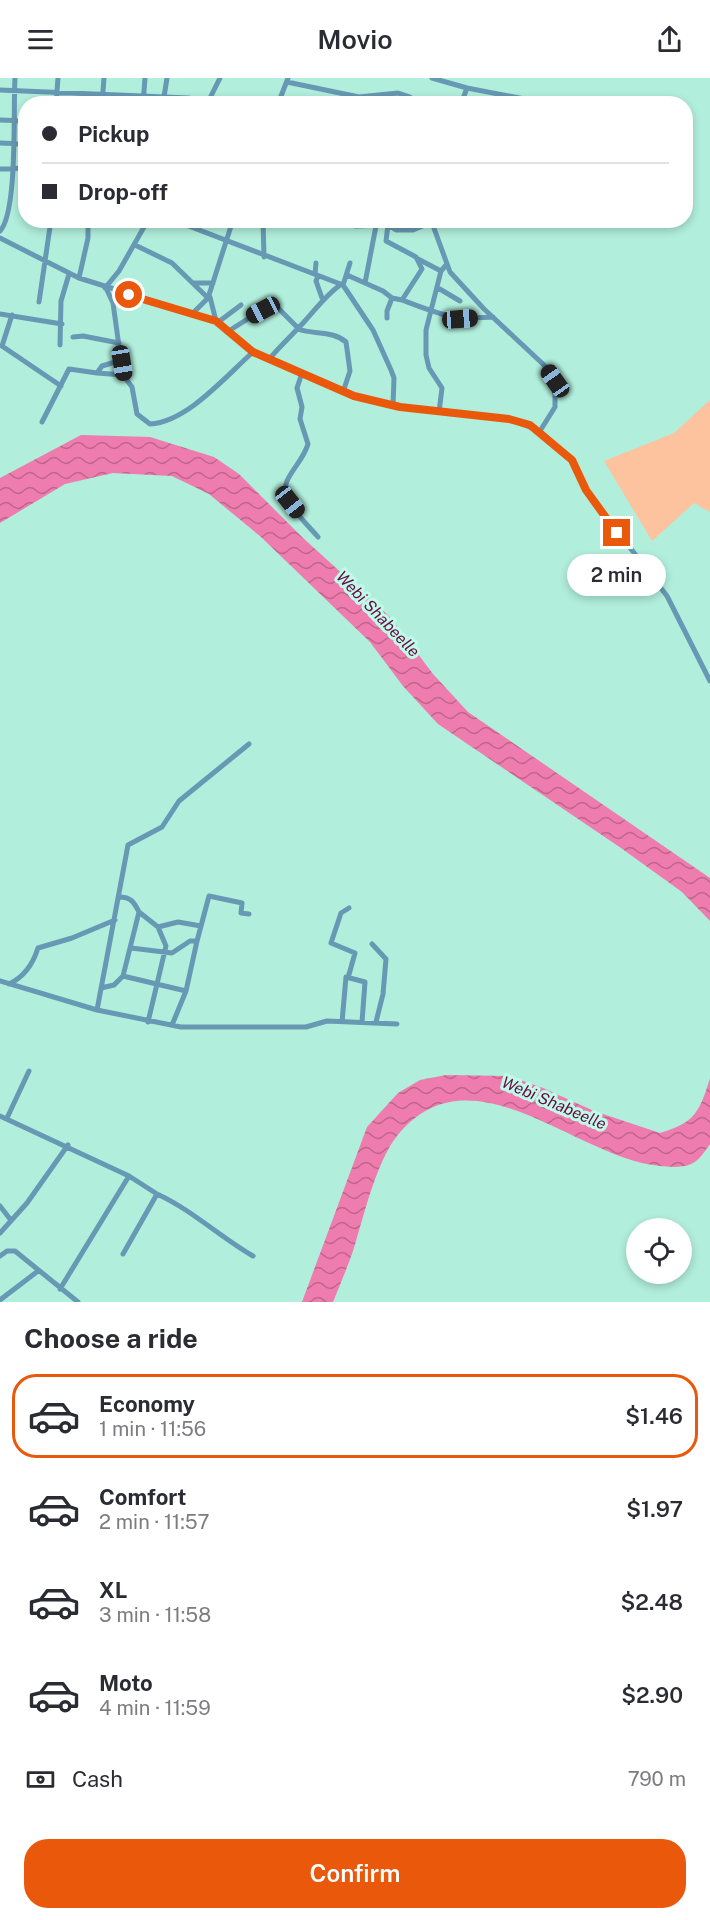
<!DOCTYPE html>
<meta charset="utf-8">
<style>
body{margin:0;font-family:"Public Sans",sans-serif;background:#f2f2f3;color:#2b2b33;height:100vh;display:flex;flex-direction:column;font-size:22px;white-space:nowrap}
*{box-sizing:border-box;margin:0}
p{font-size:20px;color:#7c7c81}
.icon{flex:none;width:33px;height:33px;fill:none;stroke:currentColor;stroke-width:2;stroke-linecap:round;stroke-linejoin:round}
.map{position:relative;height:1224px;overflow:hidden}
.details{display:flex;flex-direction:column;background:#fff;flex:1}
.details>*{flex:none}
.top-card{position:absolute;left:18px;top:18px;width:675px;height:132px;border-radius:24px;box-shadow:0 3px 9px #0003;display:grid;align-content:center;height:132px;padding:0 24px;background:#fff}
.tools{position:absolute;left:626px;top:1140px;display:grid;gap:12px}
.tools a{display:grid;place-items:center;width:66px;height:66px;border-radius:50%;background:#fff;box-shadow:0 3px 9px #0003;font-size:30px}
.end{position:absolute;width:27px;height:27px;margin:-14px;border:8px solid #ea580c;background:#fff;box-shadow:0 0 0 3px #fff}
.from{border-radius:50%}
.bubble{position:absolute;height:42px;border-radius:21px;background:#fff;box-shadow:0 3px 9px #0003;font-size:20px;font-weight:600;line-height:42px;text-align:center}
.car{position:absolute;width:18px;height:36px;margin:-18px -9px;border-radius:8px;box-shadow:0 0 4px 2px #0007;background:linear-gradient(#222 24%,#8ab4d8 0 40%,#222 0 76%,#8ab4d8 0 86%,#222 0)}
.top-card b{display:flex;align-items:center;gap:21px;height:57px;font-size:22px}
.top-card b+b{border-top:2px solid #e1e1e2}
.top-card i{width:15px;height:15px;background:#2b2b33}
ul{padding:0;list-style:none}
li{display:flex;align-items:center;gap:18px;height:84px;margin:0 12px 9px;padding:0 12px;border:3px solid transparent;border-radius:24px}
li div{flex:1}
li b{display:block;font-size:22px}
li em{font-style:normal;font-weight:600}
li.active{border-color:#ea580c}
li>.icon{width:54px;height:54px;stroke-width:1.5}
h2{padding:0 24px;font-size:27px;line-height:72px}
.pay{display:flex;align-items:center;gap:15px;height:66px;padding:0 24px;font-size:22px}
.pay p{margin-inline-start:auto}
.action{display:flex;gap:12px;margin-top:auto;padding:12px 24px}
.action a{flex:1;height:69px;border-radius:24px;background:#ea580c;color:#fff;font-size:24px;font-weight:600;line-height:69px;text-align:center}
header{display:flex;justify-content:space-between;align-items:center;height:78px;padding:0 24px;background:#fff;font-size:27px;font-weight:600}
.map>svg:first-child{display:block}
.grass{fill:#fdc39e}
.water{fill:url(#water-waves)}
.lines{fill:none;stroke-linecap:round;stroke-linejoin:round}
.minor{stroke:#6798b4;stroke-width:5}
.route{stroke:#ea580c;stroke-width:8}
.labels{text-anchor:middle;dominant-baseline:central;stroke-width:6;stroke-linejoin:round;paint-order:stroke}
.water-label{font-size:16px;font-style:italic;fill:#6f0542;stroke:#befce9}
</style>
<header><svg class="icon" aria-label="menu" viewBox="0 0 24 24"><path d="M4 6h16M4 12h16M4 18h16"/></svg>Movio<svg class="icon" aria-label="share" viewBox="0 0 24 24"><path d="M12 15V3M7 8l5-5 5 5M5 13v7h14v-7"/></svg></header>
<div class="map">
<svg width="710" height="1224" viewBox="0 0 710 1224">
<defs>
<pattern id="water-waves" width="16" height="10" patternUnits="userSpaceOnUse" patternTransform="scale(1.5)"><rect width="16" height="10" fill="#ee7cae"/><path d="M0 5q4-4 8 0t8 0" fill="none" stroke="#bf658c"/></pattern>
</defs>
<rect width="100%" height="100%" fill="#b1eedb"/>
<path class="grass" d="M710 322V434L694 425 652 463 604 383 674 355Z"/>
<path class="water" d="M81 357 150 359 214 379 239 396 303 460 390 539 433 596 468 634 710 800V843L682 814 621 770 438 646 403 608 370 564 261 459 209 416 172 398 113 395 65 406 0 445V400Z
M446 997 509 998 543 1010 594 1033 660 1055C695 1045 700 1033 710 1000V1066C705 1073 699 1083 691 1086 682 1090 670 1089 660 1088 576 1081 471 966 397 1058 376 1084 363 1141 353 1173 347 1190 340 1207 333 1224H302L367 1049 398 1015 420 1002Z"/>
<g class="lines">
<path class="minor" d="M432 0 467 10 530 22
M287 4 359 19 398 15 410 19 414 26
M0 12 188 20 224 26
M164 19 167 0
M208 24 220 0
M56 26 58 0
M102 26 104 0
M143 26 145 0
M278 26 288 0
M461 26 467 10
M0 42 26 43
M0 65 26 66
M0 91 26 90
M173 142 343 207 373 252 391 292 394 300 393 328
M263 142 264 179
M327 142 356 148 388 147 396 152H413L437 142
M431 142 450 194 484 231 544 287 555 303V329L540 353
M452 142H463
M388 147 386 163 416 179 422 191 402 222 392 220
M0 153C18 134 13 30 15 0
M0 160 79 200 216 243 253 274 354 318 400 329 509 341 540 353 572 382 586 412 667 518 710 603
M135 167 172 185 208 220
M418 181 441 193
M315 196 316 185
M347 197 383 213 392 220 387 233V240
M318 198 316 203 322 220
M79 200 88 160V142
M194 205H213
M365 205 376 148
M343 207 350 185
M105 210 119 193 148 142
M106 210 113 225 123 297 132 309 137 336 150 346C187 344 226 298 253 274
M438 210 460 223
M210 219 216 243
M402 222C441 237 452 242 493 239
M39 224 51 142
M0 236 62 246
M192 236 208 220 233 142
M12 237 2 268 61 308
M217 245 241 227
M298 251C314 257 332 252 346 264L350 293 343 314
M227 254 273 225 297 249
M73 259 83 258 119 265
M60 267 61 223 69 196
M270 280C281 267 293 256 304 244 317 230 324 219 340 207
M97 295 123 297
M302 295 297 310 302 329 300 341 308 366C304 380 293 390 287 403 279 421 307 446 318 459
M439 334 442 310 429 290 426 277V252L441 193 447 186
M42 344 69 291 97 295 102 288 122 282
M119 819C131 819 134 824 139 834L123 898 186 913 197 863H190L172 875 131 870
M139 834 158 849 178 844 201 848 197 863
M201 848 209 818 242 825 241 835 249 836
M372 866 386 881 383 916 376 944
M348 900 355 875 331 865 341 835 349 830
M0 903 97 932 181 949H306L327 943 397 946
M9 906C24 899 33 886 38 870L72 860 115 842
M101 910 114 907 123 898
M97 932 128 767 162 749 179 723 249 666
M148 944 166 868 158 849
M342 944 346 899 365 904 362 944
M172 947 186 913
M0 1038 129 1098 157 1116
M7 1040 29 993
M0 1128 10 1141
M0 1155 27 1125 68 1067
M123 1176 157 1116C192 1132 220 1159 253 1178
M0 1178 7 1173H15L78 1224
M60 1211 129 1098
M0 1222 38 1193"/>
</g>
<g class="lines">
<path class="route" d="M129 217 216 243 253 274 354 318 400 329 509 341 530 347 572 382 586 412 617 455"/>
</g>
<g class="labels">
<g class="water-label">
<text transform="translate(378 536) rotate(46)">Webi Shabeelle</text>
<text transform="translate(554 1025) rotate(23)">Webi Shabeelle</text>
</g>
</g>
</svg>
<div class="tools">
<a><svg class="icon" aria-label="locate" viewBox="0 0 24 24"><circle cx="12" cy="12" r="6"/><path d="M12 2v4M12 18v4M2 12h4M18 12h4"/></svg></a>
</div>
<i class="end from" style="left:129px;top:217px"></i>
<i class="end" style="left:617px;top:455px"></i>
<div class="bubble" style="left:567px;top:476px;width:99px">2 min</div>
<i class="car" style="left:263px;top:232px;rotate:242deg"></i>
<i class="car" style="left:460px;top:241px;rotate:86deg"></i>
<i class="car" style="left:122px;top:285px;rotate:171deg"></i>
<i class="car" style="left:555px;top:303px;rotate:325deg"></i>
<i class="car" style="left:290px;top:424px;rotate:142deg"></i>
<div class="top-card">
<b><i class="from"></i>Pickup</b>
<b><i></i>Drop-off</b>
</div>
</div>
<section class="details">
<h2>Choose a ride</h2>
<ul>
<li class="active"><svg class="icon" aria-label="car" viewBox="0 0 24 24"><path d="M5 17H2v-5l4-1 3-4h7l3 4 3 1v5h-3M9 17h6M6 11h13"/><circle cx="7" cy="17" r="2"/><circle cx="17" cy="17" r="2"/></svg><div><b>Economy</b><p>1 min · 11:56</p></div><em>$1.46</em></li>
<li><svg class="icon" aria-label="car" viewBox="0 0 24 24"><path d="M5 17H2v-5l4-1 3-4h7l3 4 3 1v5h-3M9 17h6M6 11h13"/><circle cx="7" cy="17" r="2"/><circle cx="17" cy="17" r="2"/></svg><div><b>Comfort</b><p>2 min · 11:57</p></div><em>$1.97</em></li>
<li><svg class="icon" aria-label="car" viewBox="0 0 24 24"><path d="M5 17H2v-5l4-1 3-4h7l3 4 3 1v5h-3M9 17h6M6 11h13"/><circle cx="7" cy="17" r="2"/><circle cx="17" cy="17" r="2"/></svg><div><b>XL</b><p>3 min · 11:58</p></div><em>$2.48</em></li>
<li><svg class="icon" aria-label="car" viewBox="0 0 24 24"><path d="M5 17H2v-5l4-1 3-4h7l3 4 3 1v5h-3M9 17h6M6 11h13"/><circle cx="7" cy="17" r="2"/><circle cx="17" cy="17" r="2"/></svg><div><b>Moto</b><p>4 min · 11:59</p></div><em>$2.90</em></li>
</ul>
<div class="pay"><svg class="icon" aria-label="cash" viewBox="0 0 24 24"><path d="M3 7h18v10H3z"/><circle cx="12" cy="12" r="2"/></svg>Cash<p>790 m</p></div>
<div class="action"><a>Confirm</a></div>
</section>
